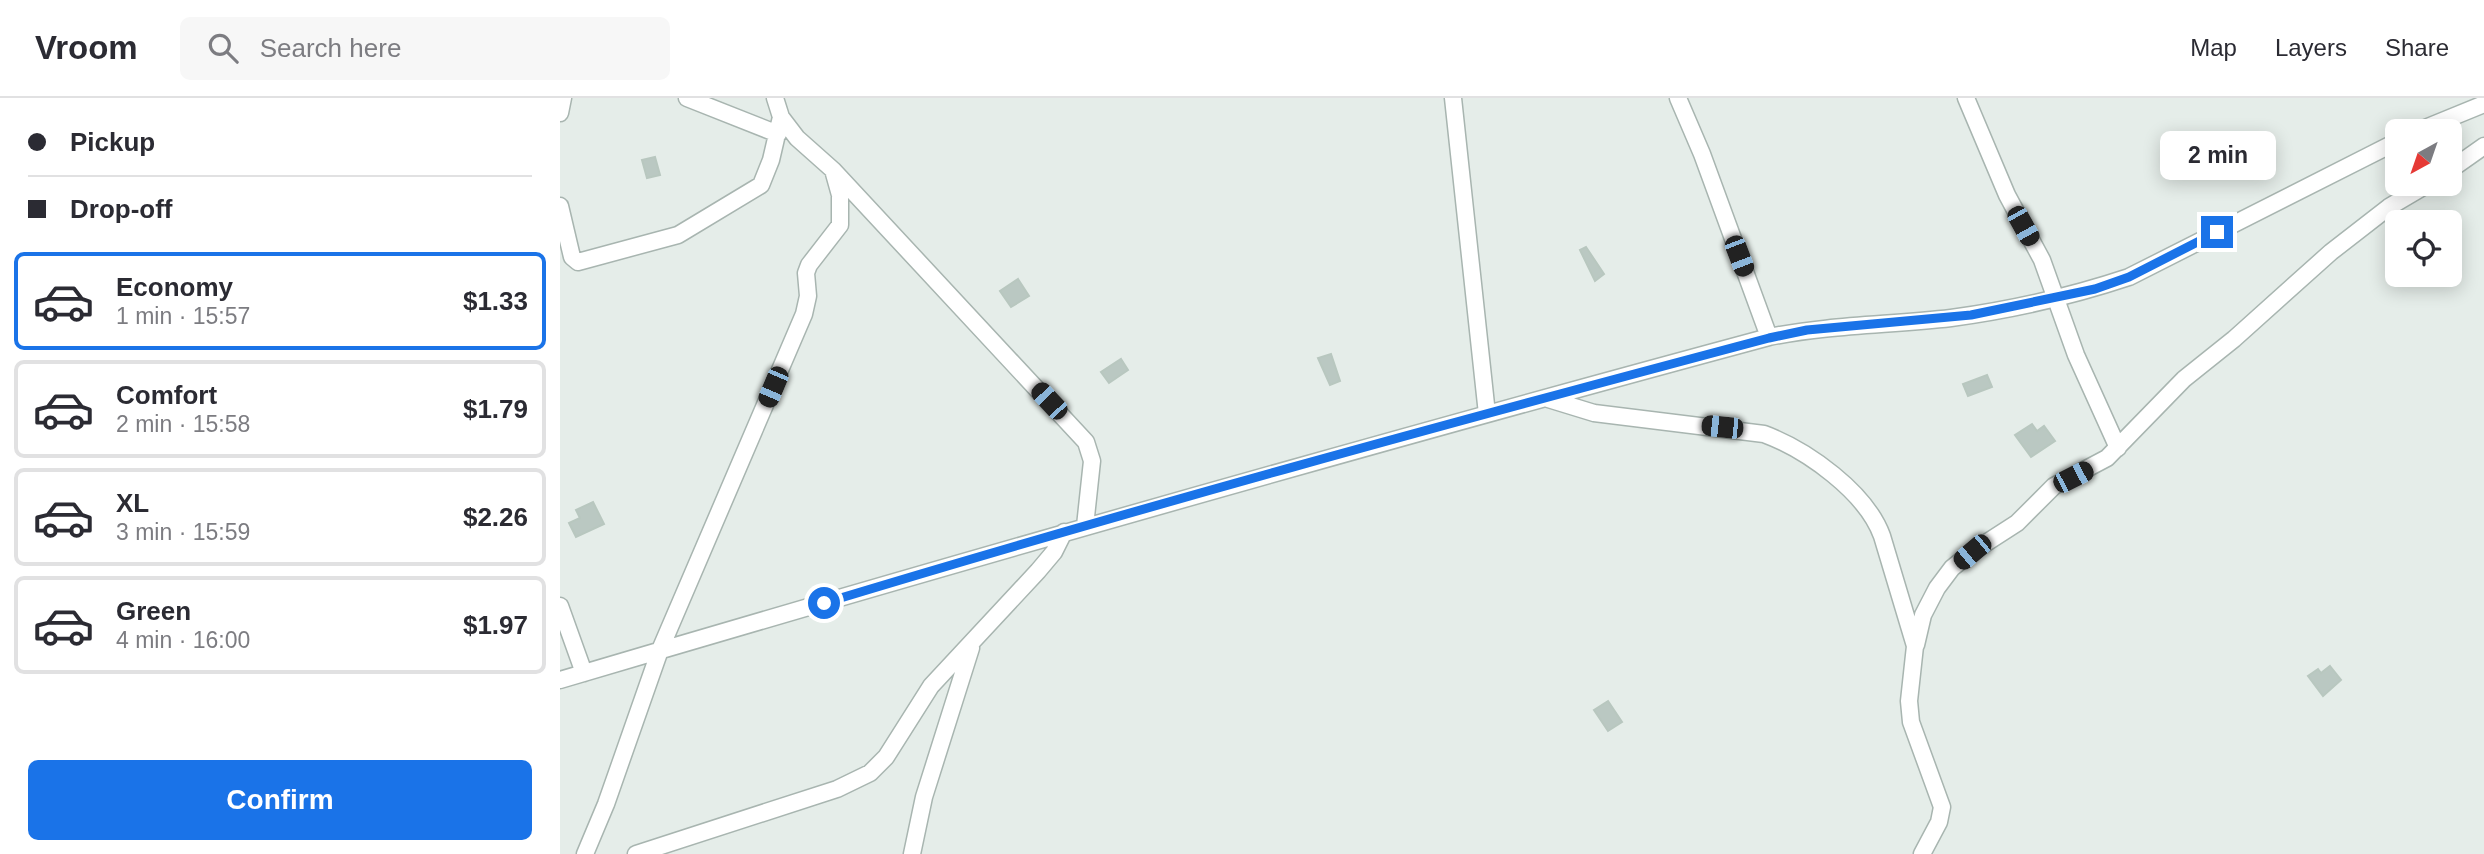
<!DOCTYPE html>
<meta charset="utf-8">
<style>
body{margin:0;font-family:Arial,sans-serif;background:#f7f7f7;color:#2b2b33;height:100vh;display:flex;flex-direction:column;font-size:26px;white-space:nowrap}
*{box-sizing:border-box;margin:0}
p{font-size:23px;color:#7c7c81}
.icon{flex:none;width:38px;height:38px;fill:none;stroke:currentColor;stroke-width:2;stroke-linecap:round;stroke-linejoin:round}
.map{position:relative;flex:1;overflow:hidden}
.sheet{display:flex;flex-direction:column;background:#fff;width:560px}
.sheet>*{flex:none}
.top-card{display:grid;align-content:center;height:154px;padding:0 28px;background:#fff}
.needle{width:46px;rotate:220deg}
.tools{position:absolute;left:1825px;top:21px;display:grid;gap:14px}
.tools a{display:grid;place-items:center;width:77px;height:77px;border-radius:10px;background:#fff;box-shadow:0 4px 18px #0003;font-size:35px}
.end{position:absolute;width:32px;height:32px;margin:-16px;border:9px solid #1a73e8;background:#fff;box-shadow:0 0 0 4px #fff}
.from{border-radius:50%}
.bubble{position:absolute;height:49px;border-radius:10px;background:#fff;box-shadow:0 4px 18px #0003;font-size:23px;font-weight:600;line-height:49px;text-align:center}
.car{position:absolute;width:21px;height:42px;margin:-21px -10px;border-radius:9px;box-shadow:0 0 5px 2px #0007;background:linear-gradient(#222 24%,#8ab4d8 0 40%,#222 0 76%,#8ab4d8 0 86%,#222 0)}
.top-card b{display:flex;align-items:center;gap:24px;height:66px;font-size:26px}
.top-card b+b{border-top:2px solid #e1e1e2}
.top-card i{width:18px;height:18px;background:#2b2b33}
ul{padding:0;list-style:none}
li{display:flex;align-items:center;gap:21px;height:98px;margin:0 14px 10px;padding:0 14px;border:4px solid #e1e1e2;border-radius:10px}
li div{flex:1}
li b{display:block;font-size:26px}
li em{font-style:normal;font-weight:600}
li.selected{border-color:#1a73e8}
li>.icon{width:63px;height:63px;stroke-width:1.5}
.action{display:flex;gap:14px;margin-top:auto;padding:14px 28px}
.action a{flex:1;height:80px;border-radius:10px;background:#1a73e8;color:#fff;font-size:28px;font-weight:600;line-height:80px;text-align:center}
header{display:flex;align-items:center;gap:42px;box-sizing:border-box;height:98px;padding:0 35px;background:#fff;border-bottom:2px solid #e1e1e2}
header strong{font-size:33px}
nav{display:flex;gap:38px;margin-inline-start:auto;font-size:24px}
.search{width:490px;height:63px;background:#f7f7f7;display:flex;align-items:center;gap:18px;box-sizing:border-box;padding:0 24px;border-radius:10px;color:#7c7c81;font-size:26px}
main{display:flex;flex:1;min-height:0}
.map>svg:first-child{display:block}
.building{fill:#bac8c2;stroke:#b8c7bf;stroke-width:2}
.lines{fill:none;stroke-linecap:round;stroke-linejoin:round}
.minor-casing{stroke:#a8b5b0;stroke-width:19}
.minor{stroke:#fff;stroke-width:16}
.route{stroke:#1a73e8;stroke-width:9}
</style>
<header>
<strong>Vroom</strong>
<div class="search"><svg class="icon" aria-label="search" viewBox="0 0 24 24"><circle cx="10" cy="10" r="6"/><path d="M15 15l6 6"/></svg>Search here</div>
<nav><a>Map</a><a>Layers</a><a>Share</a></nav>
</header>
<main>
<section class="sheet">
<div class="top-card">
<b><i class="from"></i>Pickup</b>
<b><i></i>Drop-off</b>
</div>
<ul>
<li class="selected"><svg class="icon" aria-label="car" viewBox="0 0 24 24"><path d="M5 17H2v-5l4-1 3-4h7l3 4 3 1v5h-3M9 17h6M6 11h13"/><circle cx="7" cy="17" r="2"/><circle cx="17" cy="17" r="2"/></svg><div><b>Economy</b><p>1 min · 15:57</p></div><em>$1.33</em></li>
<li><svg class="icon" aria-label="car" viewBox="0 0 24 24"><path d="M5 17H2v-5l4-1 3-4h7l3 4 3 1v5h-3M9 17h6M6 11h13"/><circle cx="7" cy="17" r="2"/><circle cx="17" cy="17" r="2"/></svg><div><b>Comfort</b><p>2 min · 15:58</p></div><em>$1.79</em></li>
<li><svg class="icon" aria-label="car" viewBox="0 0 24 24"><path d="M5 17H2v-5l4-1 3-4h7l3 4 3 1v5h-3M9 17h6M6 11h13"/><circle cx="7" cy="17" r="2"/><circle cx="17" cy="17" r="2"/></svg><div><b>XL</b><p>3 min · 15:59</p></div><em>$2.26</em></li>
<li><svg class="icon" aria-label="car" viewBox="0 0 24 24"><path d="M5 17H2v-5l4-1 3-4h7l3 4 3 1v5h-3M9 17h6M6 11h13"/><circle cx="7" cy="17" r="2"/><circle cx="17" cy="17" r="2"/></svg><div><b>Green</b><p>4 min · 16:00</p></div><em>$1.97</em></li>
</ul>
<div class="action"><a>Confirm</a></div>
</section>
<div class="map">
<svg width="1924" height="756" viewBox="0 0 1924 756">
<rect width="100%" height="100%" fill="#e5ede9"/>
<path class="building" d="M95 59 100 77 87 80 82 62Z
M1026 149 1044 176 1035 183 1020 152Z
M458 181 469 198 451 209 440 193Z
M771 256 780 283 770 287 758 260Z
M561 261 568 272 549 285 541 274Z
M1427 277 1432 289 1408 298 1403 286Z
M1472 326 1477 333 1484 328 1495 343 1471 359 1455 337Z
M33 404 44 426 16 439 9 425 20 420 16 412Z
M1770 568 1781 582 1763 598 1748 578 1758 571 1761 575Z
M1048 603 1062 624 1048 633 1034 612Z"/>
<g class="lines">
<defs>
<path id="minor" d="M127 0 218 36
M893 0 927 316
M1118 0 1142 56 1209 239
M1406 0 1447 97 1482 162 1516 257 1558 350
M0 15 3 0
M221 19 237 40 273 72 526 344 532 363 525 428
M1858 33 1924 6
M1890 72 1924 48
M0 108 12 159 18 164 118 137 201 87 211 62 221 19 215 0
M985 300 1034 315 1204 336C1247 352 1306 394 1322 438L1355 548 1349 603 1351 624 1382 709 1379 724 1362 756
M0 508 24 575
M1356 547 1363 517 1377 490 1392 470 1412 454 1457 425 1494 388 1547 360 1624 281 1674 241 1771 154 1829 109 1868 86
M0 582C402 463 805 348 1209 239 1269 227 1330 227 1391 220 1450 212 1512 198 1569 179L1838 43
M25 756 46 706 100 552 244 216 248 198 246 175 249 167 280 127V97L273 72
M76 756 277 691 310 675 326 659 371 588 478 473 494 454 504 434
M352 756 364 699 411 550"/>
</defs>
<use href="#minor" class="minor-casing"/>
<use href="#minor" class="minor"/>
</g>
<g class="lines">
<path class="route" d="M264 505C577 410 893 324 1209 240L1247 232 1411 217 1535 191 1569 179 1657 134"/>
</g>
</svg>
<div class="tools">
<a><svg class="needle" viewBox="-14 -14 28 28"><path d="M0-13l5 13h-10z" fill="#e53935"/><path d="M0 13l5-13h-10z" fill="#7c7c81"/></svg></a>
<a><svg class="icon" aria-label="locate" viewBox="0 0 24 24"><circle cx="12" cy="12" r="6"/><path d="M12 2v4M12 18v4M2 12h4M18 12h4"/></svg></a>
</div>
<i class="end from" style="left:264px;top:505px"></i>
<i class="end" style="left:1657px;top:134px"></i>
<div class="bubble" style="left:1600px;top:33px;width:116px">2 min</div>
<i class="car" style="left:1463px;top:128px;rotate:151deg"></i>
<i class="car" style="left:1179px;top:158px;rotate:159deg"></i>
<i class="car" style="left:213px;top:289px;rotate:203deg"></i>
<i class="car" style="left:489px;top:303px;rotate:317deg"></i>
<i class="car" style="left:1162px;top:329px;rotate:276deg"></i>
<i class="car" style="left:1513px;top:379px;rotate:63deg"></i>
<i class="car" style="left:1412px;top:454px;rotate:230deg"></i>
</div>
</main>
